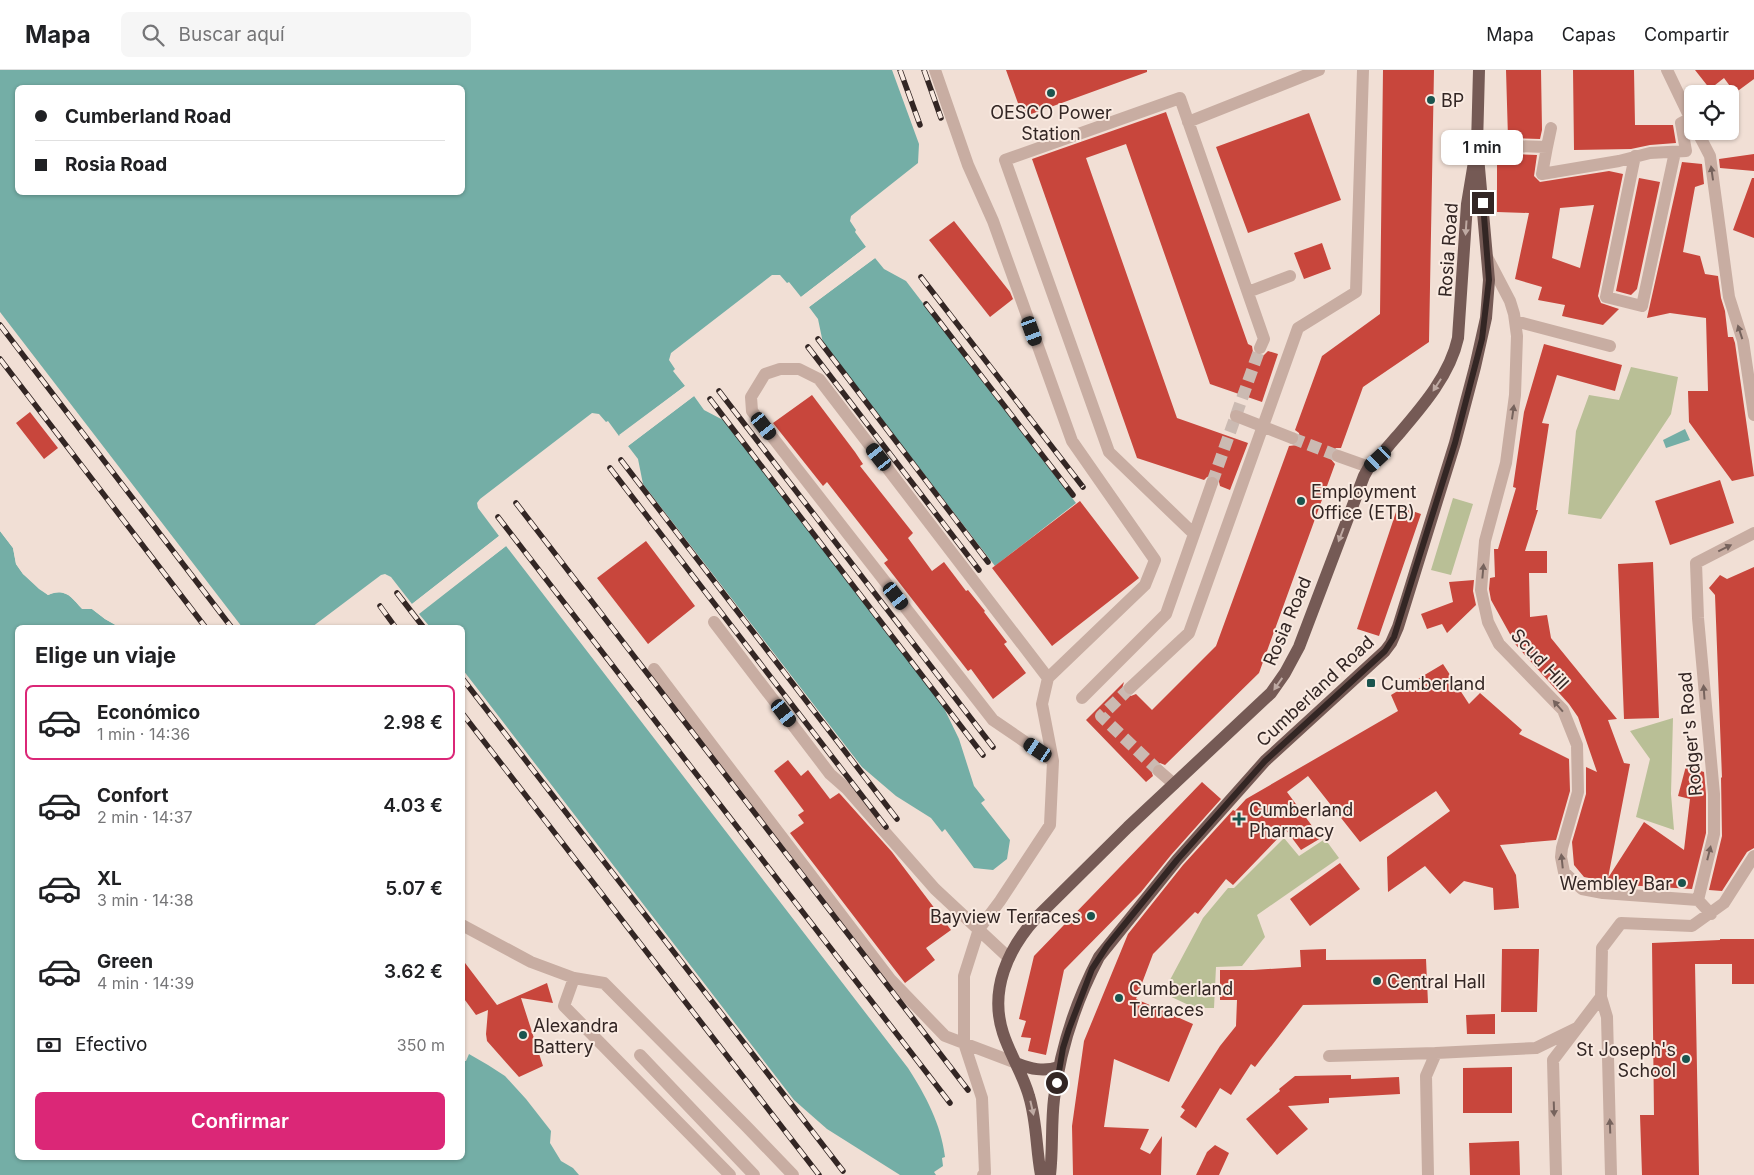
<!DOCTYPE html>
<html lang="es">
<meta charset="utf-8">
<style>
body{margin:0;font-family:Inter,sans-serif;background:#f6f6f6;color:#202124;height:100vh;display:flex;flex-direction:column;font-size:19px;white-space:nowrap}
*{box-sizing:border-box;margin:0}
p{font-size:16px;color:#757577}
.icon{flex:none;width:28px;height:28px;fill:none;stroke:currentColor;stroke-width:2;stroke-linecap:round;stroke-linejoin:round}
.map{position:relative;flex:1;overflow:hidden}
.side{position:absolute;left:15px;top:555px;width:450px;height:535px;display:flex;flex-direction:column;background:#fff;border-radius:8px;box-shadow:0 1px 4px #0004}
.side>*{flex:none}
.hud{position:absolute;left:15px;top:15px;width:450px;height:110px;border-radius:8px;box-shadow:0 1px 4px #0004;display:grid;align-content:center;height:110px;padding:0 20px;background:#fff}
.buttons{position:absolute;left:1684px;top:15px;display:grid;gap:10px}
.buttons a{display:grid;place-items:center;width:55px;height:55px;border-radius:8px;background:#fff;box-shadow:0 1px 4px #0004;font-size:25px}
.end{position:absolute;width:22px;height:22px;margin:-11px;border:6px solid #332624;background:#fff;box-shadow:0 0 0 2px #fff}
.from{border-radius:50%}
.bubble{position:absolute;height:35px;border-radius:8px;background:#fff;box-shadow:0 1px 4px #0004;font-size:16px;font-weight:600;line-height:35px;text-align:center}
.car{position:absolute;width:15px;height:30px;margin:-15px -8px;border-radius:6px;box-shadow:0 0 4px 1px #0007;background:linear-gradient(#222 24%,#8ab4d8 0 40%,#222 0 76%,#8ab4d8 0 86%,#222 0)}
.hud b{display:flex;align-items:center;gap:18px;height:48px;font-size:19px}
.hud b+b{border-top:1px solid #e0e0e0}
.hud i{width:12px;height:12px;background:#202124}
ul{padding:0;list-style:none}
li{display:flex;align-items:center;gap:15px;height:75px;margin:0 10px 8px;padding:0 10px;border:2px solid transparent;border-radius:8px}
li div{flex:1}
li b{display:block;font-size:19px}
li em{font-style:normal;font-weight:600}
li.selected{border-color:#db2777}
li>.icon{width:45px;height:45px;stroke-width:1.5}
h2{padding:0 20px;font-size:22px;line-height:60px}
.pay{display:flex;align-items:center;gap:12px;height:55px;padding:0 20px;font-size:19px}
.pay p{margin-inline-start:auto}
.primary-button{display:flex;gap:10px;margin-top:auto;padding:10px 20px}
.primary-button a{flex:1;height:58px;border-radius:8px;background:#db2777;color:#fff;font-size:20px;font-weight:600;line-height:58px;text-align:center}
header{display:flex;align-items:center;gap:30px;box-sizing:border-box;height:70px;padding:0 25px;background:#fff;border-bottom:1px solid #e0e0e0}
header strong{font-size:24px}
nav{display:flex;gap:28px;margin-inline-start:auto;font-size:18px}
.search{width:350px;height:45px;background:#f6f6f6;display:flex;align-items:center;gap:12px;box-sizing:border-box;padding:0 18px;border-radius:8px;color:#757577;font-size:19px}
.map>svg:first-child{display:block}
.green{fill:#b9bf96}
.water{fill:#74aea6;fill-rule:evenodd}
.pier{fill:#f1dfd5}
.building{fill:#c8463c;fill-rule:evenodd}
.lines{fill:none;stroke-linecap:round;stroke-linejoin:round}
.minor-tunnel{stroke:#cbbab2;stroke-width:12;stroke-dasharray:12 6;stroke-linecap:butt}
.minor{stroke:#c8ada2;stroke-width:12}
.major{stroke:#755a55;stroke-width:12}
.rail-casing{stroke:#332624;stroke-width:5.5}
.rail{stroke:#f9eae1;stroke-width:4;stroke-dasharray:11;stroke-linecap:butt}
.oneway{fill:#76635d}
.oneway2{fill:#bea9a2}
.route{stroke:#332624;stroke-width:6}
.poi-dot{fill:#1a544e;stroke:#f9eae1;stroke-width:2}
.labels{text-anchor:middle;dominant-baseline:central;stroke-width:4;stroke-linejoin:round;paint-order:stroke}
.poi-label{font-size:18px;fill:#332624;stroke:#f9eae1;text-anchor:start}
.street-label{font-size:18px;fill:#332624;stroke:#f9eae1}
</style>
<header>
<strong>Mapa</strong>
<div class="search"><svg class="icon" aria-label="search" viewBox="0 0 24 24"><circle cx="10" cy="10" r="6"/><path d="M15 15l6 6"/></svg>Buscar aquí</div>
<nav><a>Mapa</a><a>Capas</a><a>Compartir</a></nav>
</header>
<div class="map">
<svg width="1754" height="1105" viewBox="0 0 1754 1105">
<rect width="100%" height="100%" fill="#f1dfd5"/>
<path class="green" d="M1631 297 1678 307 1671 344 1601 449 1568 444 1576 361 1589 325 1619 330Z
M1453 428 1473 434 1451 505 1431 500Z
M1673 648 1671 724 1674 760 1636 747 1650 689 1630 661Z
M1284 768 1299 786 1325 769 1339 788 1257 845 1265 867 1242 896 1216 897 1214 938H1195L1163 923 1203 848 1228 818H1234Z"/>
<path class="water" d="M0 0H892L919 74 918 93 851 146 850 151 856 160 855 162 866 177 801 227 789 212 787 213 780 205H772L671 283 669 290 675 299 673 301 685 316 619 366 608 351 606 352 599 344 592 343 480 429 477 433 478 438 499 466 412 534 391 507 385 504 381 505 312 557H242L0 242ZM18 18H462V122H18Z
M875 188 884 199 906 211 1076 433 995 496 823 273 818 249 809 237Z
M694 326 704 340 725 351 942 634 959 669 974 716 985 730 981 733 1010 770 1007 789 993 800 974 798 945 759 942 762 931 748 896 726 862 697 643 414 638 389 628 376Z
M1685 359 1690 370 1666 378 1663 370Z
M0 461 13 478 16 494 23 504 48 525C66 518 71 527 82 539H92L105 549 119 557 18 558V1088H462L463 991H466L469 984 488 995 505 1006 526 1029 551 1061 550 1073 561 1091 573 1098 579 1105H0Z
M506 476 908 998C926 1026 941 1054 945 1087L942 1088 943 1096 934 1102 936 1105H900L827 1059 794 1030 463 600 462 558 430 557 419 544Z"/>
<path class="pier" d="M866 177 868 179 802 229 801 227Z
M873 186 875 188 809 237 807 235Z
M685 316 686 318 621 367 619 365Z
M692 325 694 326 628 376 626 374Z
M0 459 5 463 15 477 18 493 24 502 40 517 49 522 58 519 70 522 84 536H94L121 558 105 549 92 539H83L69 525 58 521 48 525 39 519 23 504 16 494 13 478 0 461Z
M499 466 500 468 413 536 412 534Z
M505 474 506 476 419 543 418 542Z"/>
<path class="building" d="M1006 0H1147V2L1023 47Z
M1383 0H1434L1429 272 1363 317 1341 378H1336L1331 383 1330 388 1335 394 1259 603 1165 695 1160 693 1153 695 1151 700 1153 706 1146 712 1086 650 1124 612 1122 619 1124 624 1131 626 1136 624 1152 640 1216 576 1289 376 1297 375 1300 370 1299 363 1295 360 1322 286 1380 244Z
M1506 0H1541L1542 60 1540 69 1508 68Z
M1573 0H1634L1635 55H1673L1676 73 1650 75 1631 79 1574 80Z
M1695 0H1754V9L1735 23 1724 8 1710 19Z
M1166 42 1248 274 1252 276 1253 282 1257 286 1264 285 1268 281 1278 284 1262 332 1210 314 1126 74 1086 88 1177 348 1248 373 1230 420 1220 416 1218 408 1214 405 1207 407 1204 410 1137 388 1032 89Z
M1309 43 1341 130 1248 163 1216 77Z
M1508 84 1537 85 1534 106 1540 112 1609 101 1623 104 1598 226 1601 233 1619 239 1603 255 1562 246 1565 235 1538 230 1542 217 1515 209 1529 143 1497 142V86H1508ZM1594 135 1580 198 1552 188 1560 138Z
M1754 84V101L1720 98 1719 89Z
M1682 92 1702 94 1704 114 1695 117 1683 182 1700 186 1705 204 1718 206 1721 228 1725 241 1728 267H1733L1735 273 1754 406 1732 411 1689 352 1688 321H1708L1706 248 1670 243 1647 248Z
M1639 108 1660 112 1637 219 1631 225 1616 221Z
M1752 108H1754V168L1733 160Z
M954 151 1010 222 1013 229 990 247 929 170Z
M1322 173 1331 199 1304 209 1294 183Z
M1544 274 1622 295 1615 321 1557 305 1542 353 1549 354 1536 440H1538L1525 481H1547V503H1529L1530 547 1547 545 1551 568 1617 649 1608 650 1624 693 1630 694 1608 808 1644 752 1684 780 1690 729 1678 726 1686 696 1704 702 1706 724V763L1692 819 1624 815 1584 807 1574 795 1572 772 1586 724V697L1597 702 1578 647 1569 634 1516 575 1491 530 1489 519 1490 508 1495 507 1494 479H1498L1516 418 1513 417 1524 342Z
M812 325 855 382 863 394 860 396 913 463 908 468 932 501 944 492 966 521 968 520 985 541 984 542 1007 572 1004 574 1026 603 993 629 971 599 968 601 884 493 888 490 827 412 823 416 773 353Z
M30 342 58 378 44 389 16 353Z
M1720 410 1734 453 1670 475 1655 431Z
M1080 431 1139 508 1052 576 992 498Z
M1398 436 1421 444 1379 566 1357 559Z
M646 471 695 536 648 574 597 508Z
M1653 492 1659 648 1624 649 1618 494Z
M1754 497V778L1747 782 1722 821 1709 820 1722 766 1721 707 1722 708 1715 525 1709 518 1720 505 1727 509Z
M1474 510 1473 521 1476 535 1447 563 1442 554 1427 559 1421 544 1453 532 1449 512Z
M1443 594 1469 634 1480 623 1522 660 1519 664 1569 689 1570 721 1556 770 1500 775 1516 805 1519 838 1494 840 1493 818 1464 811 1450 824 1425 796 1388 822 1387 787 1450 741 1436 721 1360 772 1308 706 1287 722 1321 768 1301 780 1286 760 1233 815 1226 809 1198 844 1195 842 1153 884 1136 929 1193 954 1169 1012 1114 989 1104 1057 1149 1059 1140 1079 1150 1084 1162 1066 1161 1105H1073L1072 1056 1084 971 1128 864 1183 795 1233 740 1235 741 1246 729 1398 641 1391 625Z
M788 690 801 706 808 700 830 729 839 723 841 725 892 782 951 860 926 878 935 890 905 913 790 763 804 753 798 745 804 741 774 701Z
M1202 712 1221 729 1171 785 1141 822 1064 900 1046 985 1028 981 1031 968 1021 967 1026 951 1019 949 1034 886Z
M1340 793 1360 819 1310 856 1290 829Z
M1720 869H1754V914H1732V894H1695L1699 1105H1642L1640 1045H1654L1652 873 1720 870Z
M1326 879V890L1426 889 1428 933 1303 935 1255 997 1251 994 1231 1025 1220 1018 1196 1058 1180 1047 1185 1040 1181 1037 1220 976 1236 956 1237 930H1220V900H1253L1301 897 1300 880Z
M1502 879H1539L1537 942H1501Z
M462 889 497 935 547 913 553 933 521 928 543 996 519 1007 487 971 486 964 488 940 476 945 462 926Z
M1495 944V964H1467L1466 945Z
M1512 997V1043H1463V998Z
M1351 1005V1009L1399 1007 1400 1024 1329 1028V1033L1288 1036 1308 1059 1277 1085 1246 1049 1280 1021 1279 1019 1295 1006Z
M1519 1071 1520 1105H1470L1469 1073Z
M1215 1075 1229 1083 1219 1105H1196L1207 1082Z"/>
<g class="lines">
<path class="minor-tunnel" d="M1292 368 1338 386
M1212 413 1260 278
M1130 618 1101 646 1159 701"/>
<path class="minor" d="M935 0 968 95 993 151 1072 371 1155 490 1145 515 1048 608 1042 634 1053 691 1050 755 1000 831 979 859 964 906V973L982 1028 985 1103 983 1105
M1667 0 1692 52
M1188 52 1319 0
M1697 61 1710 86 1729 227 1743 271 1754 345
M1477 75 1547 77 1551 58
M1547 77 1542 104 1619 91 1650 83 1686 81 1681 53 1691 48
M1635 86 1606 227 1642 236 1675 82
M1487 187 1510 231 1514 244 1517 266 1515 325 1506 393 1485 471 1481 520 1488 552 1499 574 1563 640 1577 675 1578 722 1562 778 1561 787 1564 802 1582 819 1603 823 1698 830 1711 844
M1248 222 1290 206
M1515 251 1610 276
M1236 346 1292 368
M1338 386 1369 397
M1194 464 1109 382 1005 90 1180 28 1264 269 1260 278
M714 552 830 704 847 719 935 819 1009 888
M654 599 890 909 945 966 1016 993
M1048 608 819 309 799 299H780L765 304 751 327 752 341 993 650 1053 691
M1130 618 1189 563 1298 258 1356 222 1363 0
M1082 628 1166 544 1212 413
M1159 701 1174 714
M1698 830 1714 764V724L1698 548 1696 493 1754 463
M462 855 531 892 574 908 604 913 746 1056 793 1105
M574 908 564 936 730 1105
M640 985 754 1105
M1329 986 1436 983
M1428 1105 1426 1006 1436 983 1536 978 1577 958
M1556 1105 1553 990 1601 927
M1611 1105 1607 947 1601 927 1602 878 1621 853 1692 856 1724 833 1754 786"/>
<path class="major" d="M1016 993C1031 999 1043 1002 1059 997
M1041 1105C1036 1079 1037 1052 1029 1026 1023 1004 1010 985 1003 963 989 920 1008 879 1036 848L1128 757 1271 623 1285 603 1299 577 1364 406 1369 397C1380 387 1388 376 1398 365 1422 337 1450 305 1458 268L1467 134 1474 92
M1050 1105C1053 1080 1051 1054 1054 1029 1060 980 1076 931 1099 887L1177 790 1265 691 1385 581 1391 573 1398 557 1455 373 1475 297 1486 248 1489 210 1477 75 1479 0"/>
<defs>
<path id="rail" d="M900 0 920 55
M924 0 941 48
M921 207 1083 417
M926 234 1073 425
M0 255 232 558
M818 269 988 492
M808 277 979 500
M0 289 206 558
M719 321 993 677
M710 329 983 685
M621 390 897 749
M610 398 886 757
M516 433 968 1020
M498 447 950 1033
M397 523 424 558
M380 536 396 558
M462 608 843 1101
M462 643 819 1105"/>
</defs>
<use href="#rail" class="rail-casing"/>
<use href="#rail" class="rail"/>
</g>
<defs><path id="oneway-solid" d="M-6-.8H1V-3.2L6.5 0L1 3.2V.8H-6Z" transform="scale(1.25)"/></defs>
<g class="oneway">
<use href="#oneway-solid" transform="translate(1712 103) rotate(-98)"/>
<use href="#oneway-solid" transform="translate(1740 262) rotate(-108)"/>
<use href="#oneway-solid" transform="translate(1513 342) rotate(-82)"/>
<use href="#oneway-solid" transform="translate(1725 478) rotate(-26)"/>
<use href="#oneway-solid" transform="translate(1483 501) rotate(-85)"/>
<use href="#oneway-solid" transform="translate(1704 622) rotate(-94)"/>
<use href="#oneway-solid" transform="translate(1558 636) rotate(-131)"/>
<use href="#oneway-solid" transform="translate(1709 783) rotate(-76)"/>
<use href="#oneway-solid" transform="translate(1562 791) rotate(-96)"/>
<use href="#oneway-solid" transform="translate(1554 1039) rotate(88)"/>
<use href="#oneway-solid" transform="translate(1610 1056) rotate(-92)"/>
</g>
<g class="oneway2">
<use href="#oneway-solid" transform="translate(1466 158) rotate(94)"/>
<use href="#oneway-solid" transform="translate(1437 315) rotate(123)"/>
<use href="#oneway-solid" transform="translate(1341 465) rotate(111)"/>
<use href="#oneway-solid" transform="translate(1278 614) rotate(125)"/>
<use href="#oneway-solid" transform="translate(1032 1038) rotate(77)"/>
</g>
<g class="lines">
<path class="route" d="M1057 1013 1063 978 1069 959 1092 899 1107 876 1177 790 1265 691 1385 581 1394 567 1455 373 1482 269 1489 210 1483 133"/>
</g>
<g class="poi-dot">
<circle cx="1051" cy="23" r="5"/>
<circle cx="1431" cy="30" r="5"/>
<circle cx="1301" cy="431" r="5"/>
<rect x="1366" y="608" width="10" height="10" rx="2.5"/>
<path d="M1236.5 741.5h5v5h5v5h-5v5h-5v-5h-5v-5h5z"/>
<circle cx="1682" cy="813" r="5"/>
<circle cx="1091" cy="846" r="5"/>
<circle cx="1377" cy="911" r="5"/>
<circle cx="1119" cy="928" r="5"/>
<circle cx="523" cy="965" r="5"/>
<circle cx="1686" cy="989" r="5"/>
</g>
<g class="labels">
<g class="poi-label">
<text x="1441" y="30">BP</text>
<text x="1051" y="42" text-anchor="middle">OESCO Power<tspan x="1051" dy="21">Station</tspan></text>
<text x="1311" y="421">Employment<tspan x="1311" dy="21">Office (ETB)</tspan></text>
<text x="1381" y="613">Cumberland</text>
<text x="1249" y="739">Cumberland<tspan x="1249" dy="21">Pharmacy</tspan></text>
<text x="1672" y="813" text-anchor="end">Wembley Bar</text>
<text x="1081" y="846" text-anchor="end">Bayview Terraces</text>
<text x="1387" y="911">Central Hall</text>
<text x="1129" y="918">Cumberland<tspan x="1129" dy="21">Terraces</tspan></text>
<text x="533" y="955">Alexandra<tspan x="533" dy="21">Battery</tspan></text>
<text x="1676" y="979" text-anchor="end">St Joseph's<tspan x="1676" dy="21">School</tspan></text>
</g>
<g class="street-label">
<text transform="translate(1448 180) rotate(-86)">Rosia Road</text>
<text transform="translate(1287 551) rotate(-67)">Rosia Road</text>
<text transform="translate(1540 589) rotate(47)">Scud Hill</text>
<text transform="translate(1315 621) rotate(-43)">Cumberland Road</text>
<text transform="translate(1690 664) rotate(-95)">Rodger's Road</text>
</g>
</g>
</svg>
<div class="buttons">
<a><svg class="icon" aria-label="locate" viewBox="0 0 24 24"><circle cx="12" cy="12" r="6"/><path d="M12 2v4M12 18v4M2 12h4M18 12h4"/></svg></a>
</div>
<i class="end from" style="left:1057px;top:1013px"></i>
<i class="end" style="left:1483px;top:133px"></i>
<div class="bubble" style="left:1441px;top:60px;width:82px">1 min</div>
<i class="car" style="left:1032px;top:261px;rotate:160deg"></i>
<i class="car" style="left:764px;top:356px;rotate:142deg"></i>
<i class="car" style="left:879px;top:387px;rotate:322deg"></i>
<i class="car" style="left:1378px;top:389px;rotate:227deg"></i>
<i class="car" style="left:896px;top:526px;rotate:142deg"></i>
<i class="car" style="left:784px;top:643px;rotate:143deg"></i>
<i class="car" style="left:1038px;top:680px;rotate:304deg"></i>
<div class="hud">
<b><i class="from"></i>Cumberland Road</b>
<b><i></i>Rosia Road</b>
</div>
<section class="side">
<h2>Elige un viaje</h2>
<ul>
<li class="selected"><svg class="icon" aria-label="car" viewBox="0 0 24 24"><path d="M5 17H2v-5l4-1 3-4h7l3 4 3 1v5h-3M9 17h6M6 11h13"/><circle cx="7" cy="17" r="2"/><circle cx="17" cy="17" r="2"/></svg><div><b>Económico</b><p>1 min · 14:36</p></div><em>2.98 €</em></li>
<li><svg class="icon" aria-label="car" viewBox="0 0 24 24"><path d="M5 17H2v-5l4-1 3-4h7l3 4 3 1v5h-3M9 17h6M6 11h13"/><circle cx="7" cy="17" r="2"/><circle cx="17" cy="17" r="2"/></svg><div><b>Confort</b><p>2 min · 14:37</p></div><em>4.03 €</em></li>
<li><svg class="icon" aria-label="car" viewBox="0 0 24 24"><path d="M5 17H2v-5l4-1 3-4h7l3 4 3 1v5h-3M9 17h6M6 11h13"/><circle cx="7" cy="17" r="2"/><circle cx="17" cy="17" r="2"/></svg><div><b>XL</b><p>3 min · 14:38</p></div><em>5.07 €</em></li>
<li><svg class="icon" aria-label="car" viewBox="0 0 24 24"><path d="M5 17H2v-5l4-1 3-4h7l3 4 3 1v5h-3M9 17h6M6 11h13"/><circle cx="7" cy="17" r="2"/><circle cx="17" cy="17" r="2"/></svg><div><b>Green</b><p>4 min · 14:39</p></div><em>3.62 €</em></li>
</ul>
<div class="pay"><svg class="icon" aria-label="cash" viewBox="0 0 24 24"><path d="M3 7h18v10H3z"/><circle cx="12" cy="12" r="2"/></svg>Efectivo<p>350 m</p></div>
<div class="primary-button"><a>Confirmar</a></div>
</section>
</div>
